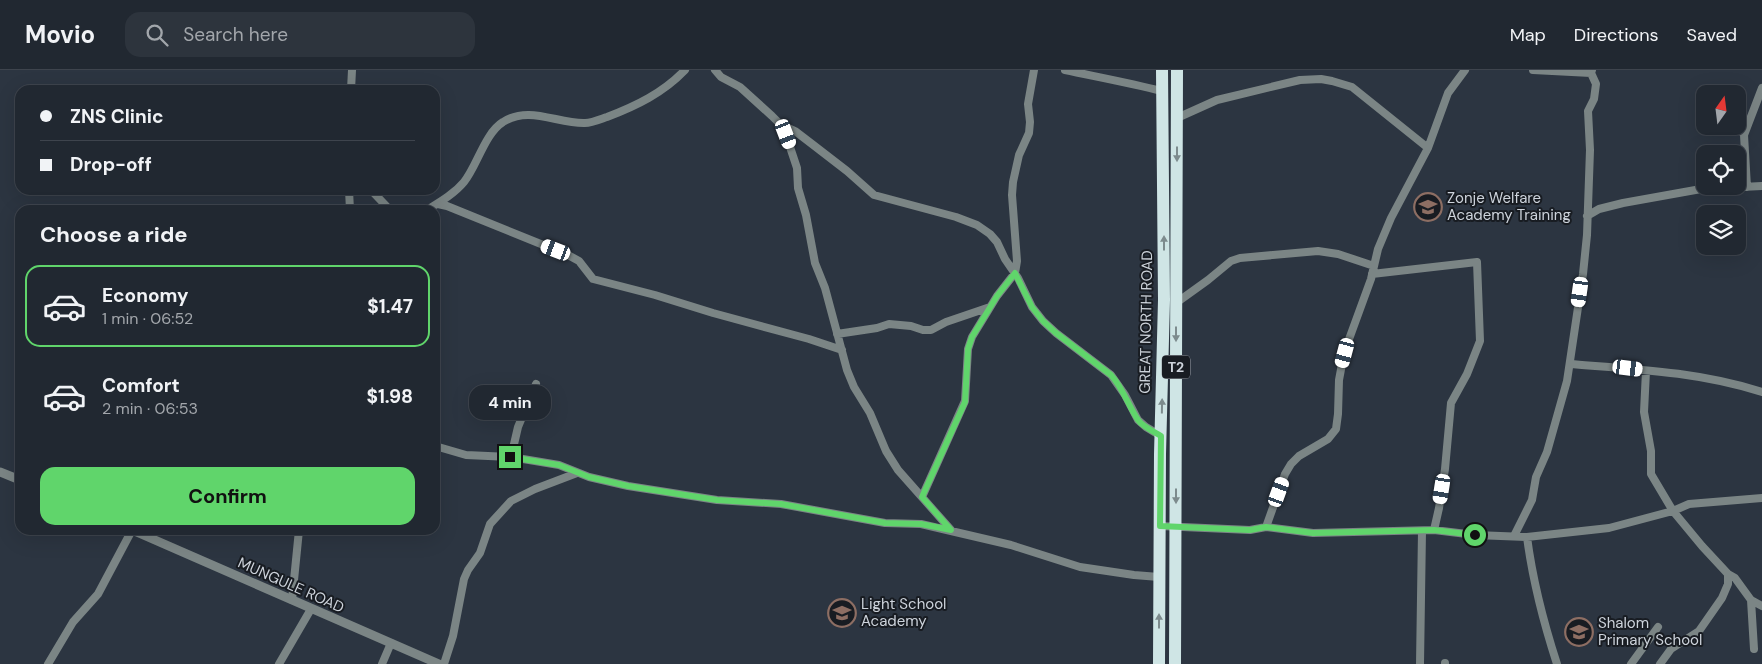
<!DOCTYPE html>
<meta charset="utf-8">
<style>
body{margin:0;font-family:"DM Sans",sans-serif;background:#2d343d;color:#f1f3f6;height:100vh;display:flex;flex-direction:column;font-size:19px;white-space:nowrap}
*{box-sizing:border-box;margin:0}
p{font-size:16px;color:#a2a6ab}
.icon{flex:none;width:28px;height:28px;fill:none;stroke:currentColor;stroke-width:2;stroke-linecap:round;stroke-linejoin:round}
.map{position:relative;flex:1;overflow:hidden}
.panel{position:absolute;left:15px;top:135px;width:425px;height:330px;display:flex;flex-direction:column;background:#212831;border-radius:15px;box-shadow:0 5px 20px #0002,0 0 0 1px #3e444d}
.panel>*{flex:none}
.top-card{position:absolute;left:15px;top:15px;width:425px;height:110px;border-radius:15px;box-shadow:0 5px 20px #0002,0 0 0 1px #3e444d;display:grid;align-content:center;height:110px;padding:0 25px;background:#212831}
.needle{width:32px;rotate:14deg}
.controls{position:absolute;left:1696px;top:15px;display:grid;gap:10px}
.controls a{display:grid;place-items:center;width:50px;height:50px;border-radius:10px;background:#212831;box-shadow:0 5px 20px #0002,0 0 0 1px #3e444d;font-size:25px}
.end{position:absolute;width:22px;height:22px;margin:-11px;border:6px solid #60d56b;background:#111;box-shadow:0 0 0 2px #111}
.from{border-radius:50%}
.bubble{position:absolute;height:35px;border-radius:15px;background:#212831;box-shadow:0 5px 20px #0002,0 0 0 1px #3e444d;font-size:16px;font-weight:700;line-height:35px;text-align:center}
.car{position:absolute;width:15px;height:30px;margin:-15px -8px;border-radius:6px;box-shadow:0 0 4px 1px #0007;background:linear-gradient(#fff 24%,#345 0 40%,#fff 0 76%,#345 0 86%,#fff 0)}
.top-card b{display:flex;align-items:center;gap:18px;height:48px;font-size:19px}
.top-card b+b{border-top:1px solid #3e444d}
.top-card i{width:12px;height:12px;background:#f1f3f6}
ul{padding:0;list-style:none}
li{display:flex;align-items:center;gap:15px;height:82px;margin:0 10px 8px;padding:0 15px;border:2px solid transparent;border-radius:15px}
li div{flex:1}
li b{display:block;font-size:19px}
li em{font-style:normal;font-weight:700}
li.current{border-color:#60d56b}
li>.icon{width:45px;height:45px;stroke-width:1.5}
h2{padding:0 25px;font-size:22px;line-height:60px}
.button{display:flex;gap:10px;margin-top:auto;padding:10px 25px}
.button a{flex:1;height:58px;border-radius:15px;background:#60d56b;color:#111;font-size:20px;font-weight:700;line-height:58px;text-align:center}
header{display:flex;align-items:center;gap:30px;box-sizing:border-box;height:70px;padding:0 25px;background:#212831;border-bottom:1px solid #3e444d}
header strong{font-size:24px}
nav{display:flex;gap:28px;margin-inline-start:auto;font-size:18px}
.search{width:350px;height:45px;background:#2d343d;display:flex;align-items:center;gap:12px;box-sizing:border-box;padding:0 18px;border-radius:15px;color:#a2a6ab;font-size:19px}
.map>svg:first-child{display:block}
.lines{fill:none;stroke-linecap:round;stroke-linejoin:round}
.minor{stroke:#7b8585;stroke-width:8}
.tertiary{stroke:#7b8585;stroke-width:9}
.trunk{stroke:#cfe5e5;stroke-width:12}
.oneway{fill:#7d8b8d}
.route{stroke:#60d56b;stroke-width:6}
.labels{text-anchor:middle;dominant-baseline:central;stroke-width:4;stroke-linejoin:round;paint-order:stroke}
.shield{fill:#181c22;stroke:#979ca4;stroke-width:1}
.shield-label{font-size:14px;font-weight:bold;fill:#cdd3db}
.poi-label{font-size:15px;fill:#cdd3db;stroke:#181c22;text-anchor:start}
.street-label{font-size:15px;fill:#cdd3db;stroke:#181c22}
</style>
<header>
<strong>Movio</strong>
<div class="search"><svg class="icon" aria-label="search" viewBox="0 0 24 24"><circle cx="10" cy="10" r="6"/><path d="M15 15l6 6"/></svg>Search here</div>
<nav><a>Map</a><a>Directions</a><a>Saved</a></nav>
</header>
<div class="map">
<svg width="1762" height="594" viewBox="0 0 1762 594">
<rect width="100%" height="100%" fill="#2c3541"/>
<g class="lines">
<path class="minor" d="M715 0 721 7 740 17 772 46 780 54 786 65 797 98 798 118 806 145 815 193 825 218 847 300 854 317 870 343 886 381 898 400 951 460
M1065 0C1098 7 1130 13 1162 21
M1533 0 1591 3
M351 20 352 0
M1177 48 1217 30 1300 10 1321 9 1332 11 1352 17 1428 78
M780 54 795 61 812 74 847 101 874 125 956 147 977 155 990 164 997 172 1005 189 1018 208 1032 237 1043 251 1056 263 1111 305 1125 325 1138 350 1146 357 1161 366
M1738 55 1744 65 1747 117
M1744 65 1762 18
M349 120 350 140
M371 120 390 140
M438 134 447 136 568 185 579 191 593 209 655 225 713 243 809 269 842 280
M427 140C440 132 454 124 464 112 477 96 485 63 503 52 529 35 558 54 585 53 592 53 601 49 607 47 636 36 663 23 685 0
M1587 146 1599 139 1623 133 1701 119 1762 116
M1372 204 1477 192 1480 271 1467 304 1451 333 1445 399 1439 438 1434 460
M1176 233 1208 210 1231 191 1240 188 1318 181 1338 184 1374 196
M837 264 877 258 889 254 911 256 923 260H931L946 252 990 237
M1570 294C1634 299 1701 302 1762 322
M1646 301 1644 342 1651 381V404L1673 441 1702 476 1728 504 1735 508 1751 530 1762 536
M435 376 466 385 511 387 559 395 589 407 628 416 717 430 781 434 885 453 921 454 1011 475 1080 497 1134 505 1159 507
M511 387 518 357 536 314
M922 427 965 331 968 279 972 267 997 226 1015 203 1017 191 1012 125 1013 112 1019 85 1029 63 1030 52 1028 34 1034 0
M1160 456 1250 460 1266 457 1313 463 1434 460 1475 465 1527 467 1609 458 1673 441 1689 434 1762 428
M1266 457 1285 404 1291 394 1299 386 1328 369 1336 359 1338 344 1339 310 1342 294 1348 272 1371 209 1378 179 1391 148 1428 78 1448 23 1465 0
M1514 466 1532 430 1536 407 1547 382 1567 311 1583 204 1587 165 1590 80 1588 41 1594 29 1596 14 1591 3 1592 0
M1527 467C1533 513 1543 551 1557 594
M292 530 299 460
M1751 530 1754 579
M1445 593V594
M48 594 73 552 98 524 132 460
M279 594 311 539
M382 594 391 573
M444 594 453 566 464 509 468 500 480 483 490 454 511 431 535 419 577 403
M1420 594 1422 461
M1631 594 1658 557
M1660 594 1671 579 1699 561 1722 528 1728 514V504"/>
<path class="tertiary" d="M0 402 20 410
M132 460 439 594"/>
<path class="trunk" d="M1159 594 1160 384 1164 230 1162 0
M1175 594 1177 0"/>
</g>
<defs><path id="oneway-solid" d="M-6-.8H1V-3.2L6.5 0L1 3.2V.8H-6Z" transform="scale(1.25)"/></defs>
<g class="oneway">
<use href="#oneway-solid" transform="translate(1177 84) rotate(90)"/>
<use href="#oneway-solid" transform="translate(1164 173) rotate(-90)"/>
<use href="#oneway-solid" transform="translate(1176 264) rotate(90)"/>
<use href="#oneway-solid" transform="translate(1162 336) rotate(-89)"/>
<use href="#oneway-solid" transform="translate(1176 426) rotate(90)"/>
<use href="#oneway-solid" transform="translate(1159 551) rotate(-90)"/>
</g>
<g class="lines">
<path class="route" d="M510 387 559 395 589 407 628 416 717 430 781 434 885 453 921 454 951 460 922 427 965 332 968 279 972 267 997 226 1015 203 1032 237 1043 251 1056 263 1111 305C1123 318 1128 335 1138 350 1143 357 1153 361 1161 366L1160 456 1250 460 1266 457 1313 463 1434 460 1475 465"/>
</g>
<defs>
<symbol id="school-ring" viewBox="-11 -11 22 22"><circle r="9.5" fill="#181c22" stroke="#8d6e63" stroke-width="1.5"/><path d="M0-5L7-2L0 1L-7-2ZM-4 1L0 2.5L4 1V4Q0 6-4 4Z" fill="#8d6e63"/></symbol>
</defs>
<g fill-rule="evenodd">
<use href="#school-ring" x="1412" y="121" width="32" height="32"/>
<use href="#school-ring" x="826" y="527" width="32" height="32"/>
<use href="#school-ring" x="1563" y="546" width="32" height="32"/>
</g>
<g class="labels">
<rect class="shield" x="1162" y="285.5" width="28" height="23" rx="4"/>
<g class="shield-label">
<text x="1176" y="297">T2</text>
</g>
<g class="poi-label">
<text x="1447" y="128">Zonje Welfare<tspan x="1447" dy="17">Academy Training</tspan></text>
<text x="861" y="534">Light School<tspan x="861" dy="17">Academy</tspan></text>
<text x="1598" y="553">Shalom<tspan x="1598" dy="17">Primary School</tspan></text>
</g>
<g class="street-label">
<text transform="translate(1146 252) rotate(-89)">GREAT NORTH ROAD</text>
<text transform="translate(291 515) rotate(24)">MUNGULE ROAD</text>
</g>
</g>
</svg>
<div class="controls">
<a><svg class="needle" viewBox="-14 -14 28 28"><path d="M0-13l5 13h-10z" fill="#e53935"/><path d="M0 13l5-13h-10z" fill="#a2a6ab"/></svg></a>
<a><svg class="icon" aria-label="locate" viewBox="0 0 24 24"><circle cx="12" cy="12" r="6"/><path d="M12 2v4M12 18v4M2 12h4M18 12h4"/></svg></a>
<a><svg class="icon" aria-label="layers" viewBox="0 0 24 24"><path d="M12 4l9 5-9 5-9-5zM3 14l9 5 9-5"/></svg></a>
</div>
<i class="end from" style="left:1475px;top:465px"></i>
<i class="end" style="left:510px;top:387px"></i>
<div class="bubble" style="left:469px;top:315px;width:82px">4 min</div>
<i class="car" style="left:786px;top:64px;rotate:159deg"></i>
<i class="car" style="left:556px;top:180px;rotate:291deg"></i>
<i class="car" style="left:1580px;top:222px;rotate:188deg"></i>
<i class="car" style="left:1345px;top:283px;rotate:195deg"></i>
<i class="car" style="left:1628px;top:298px;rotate:97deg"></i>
<i class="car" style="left:1442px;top:419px;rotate:189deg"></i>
<i class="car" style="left:1279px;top:422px;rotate:20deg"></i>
<div class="top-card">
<b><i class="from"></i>ZNS Clinic</b>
<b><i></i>Drop-off</b>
</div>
<section class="panel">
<h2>Choose a ride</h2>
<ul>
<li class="current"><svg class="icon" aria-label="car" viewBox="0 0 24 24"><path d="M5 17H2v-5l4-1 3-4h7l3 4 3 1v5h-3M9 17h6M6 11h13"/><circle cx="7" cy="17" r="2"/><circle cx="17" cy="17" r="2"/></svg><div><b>Economy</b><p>1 min · 06:52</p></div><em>$1.47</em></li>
<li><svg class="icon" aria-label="car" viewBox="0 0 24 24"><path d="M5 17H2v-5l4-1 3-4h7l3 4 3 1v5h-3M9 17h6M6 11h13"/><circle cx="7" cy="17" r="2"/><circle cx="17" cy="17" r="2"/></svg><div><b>Comfort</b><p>2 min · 06:53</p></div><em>$1.98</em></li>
</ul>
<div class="button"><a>Confirm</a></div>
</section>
</div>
